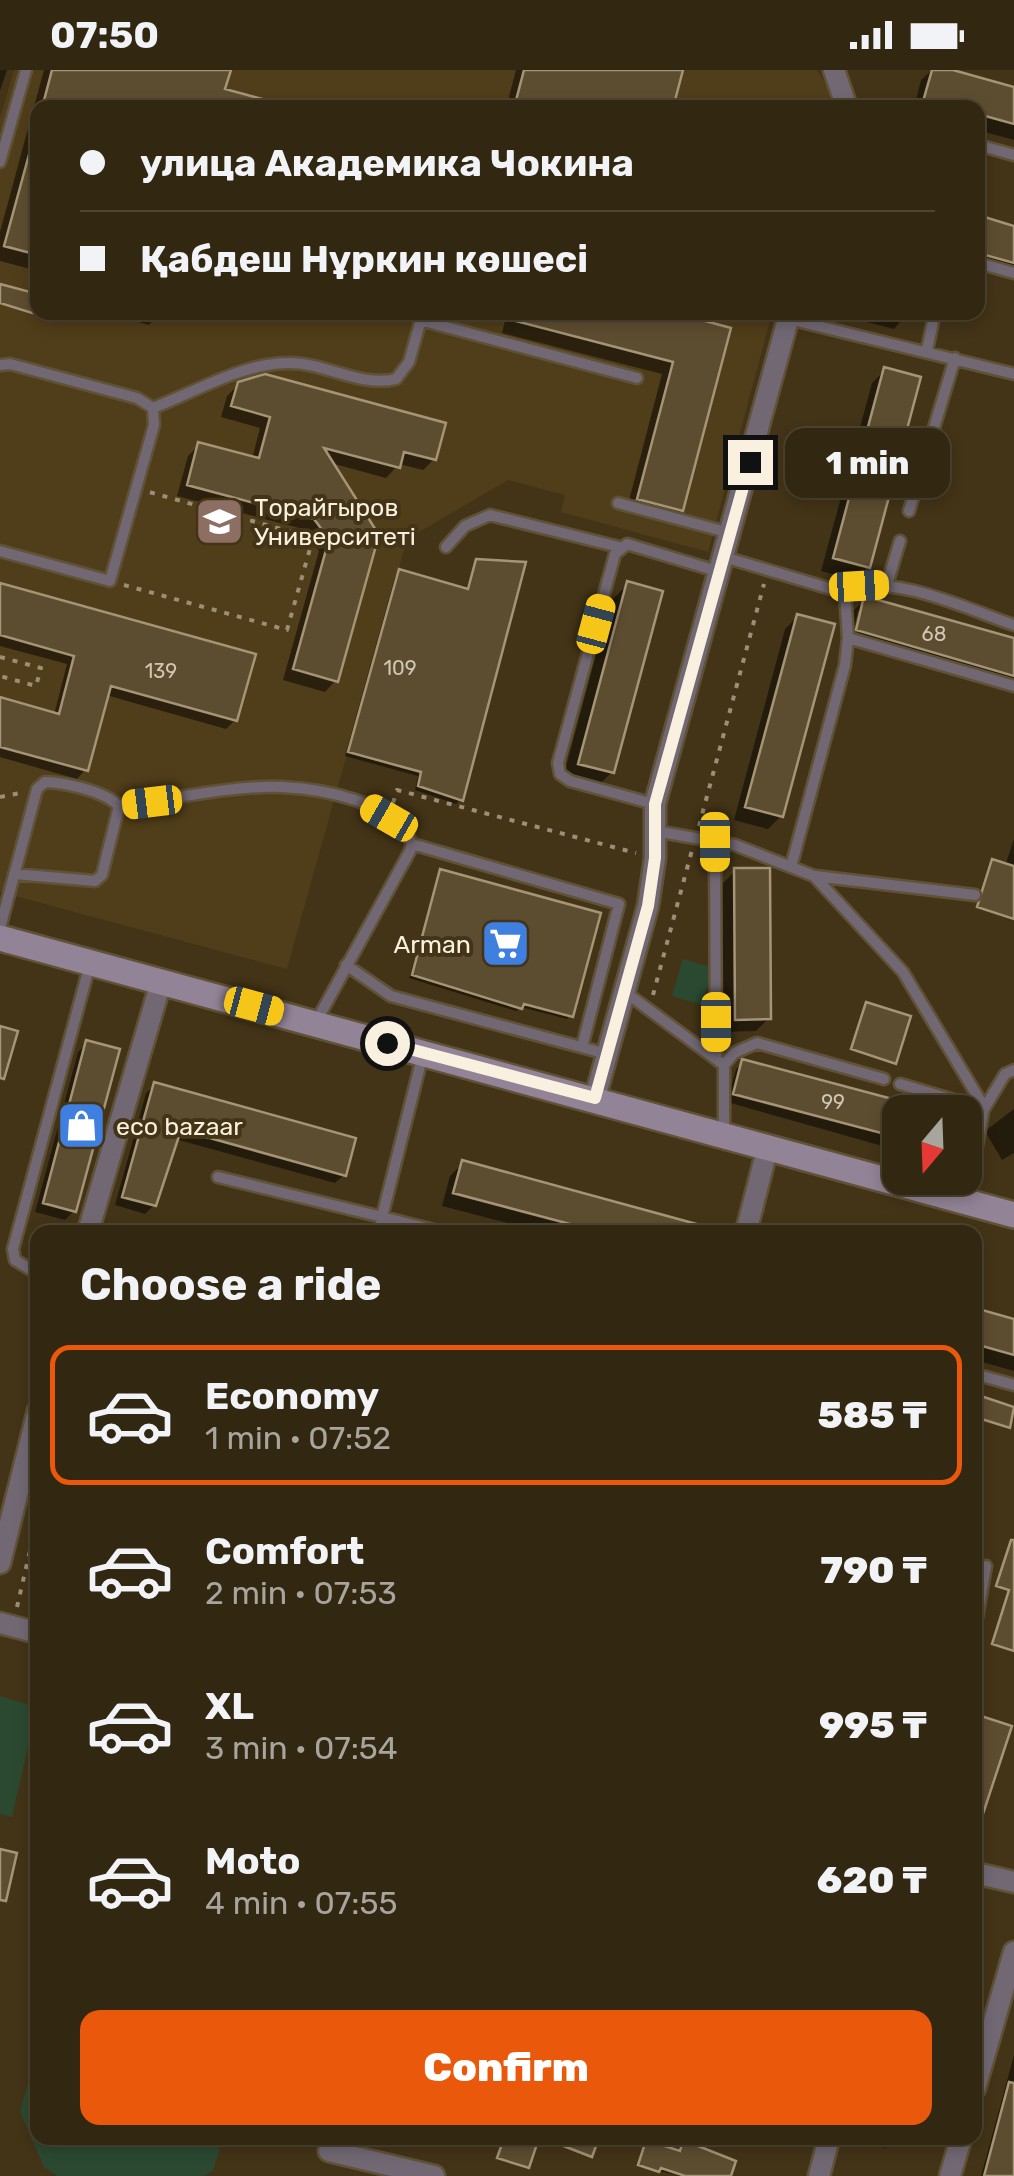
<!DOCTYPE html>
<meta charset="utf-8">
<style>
body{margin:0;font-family:Rubik,sans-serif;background:#3a2f1a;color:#f1f3f6;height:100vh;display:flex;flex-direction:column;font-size:38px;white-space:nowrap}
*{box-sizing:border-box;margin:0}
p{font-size:32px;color:#a8a59f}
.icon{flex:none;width:55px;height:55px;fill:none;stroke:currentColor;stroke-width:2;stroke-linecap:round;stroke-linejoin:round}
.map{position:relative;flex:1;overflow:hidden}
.panel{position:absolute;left:30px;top:1155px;width:952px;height:920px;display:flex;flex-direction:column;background:#322711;border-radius:20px;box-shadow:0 5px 15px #0003,0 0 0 2px #4d4431}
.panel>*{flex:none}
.top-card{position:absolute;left:30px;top:30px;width:955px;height:220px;border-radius:20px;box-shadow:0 5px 15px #0003,0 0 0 2px #4d4431;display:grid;align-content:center;height:220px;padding:0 50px;background:#322711}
.needle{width:65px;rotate:199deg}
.tools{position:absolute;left:882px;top:1025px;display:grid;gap:20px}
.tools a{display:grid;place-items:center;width:100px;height:100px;border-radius:20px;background:#322711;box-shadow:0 5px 15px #0003,0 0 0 2px #4d4431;font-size:50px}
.end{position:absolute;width:45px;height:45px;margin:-22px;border:12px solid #f9f0df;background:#111;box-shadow:0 0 0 5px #111}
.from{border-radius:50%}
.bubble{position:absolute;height:70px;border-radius:20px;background:#322711;box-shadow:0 5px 15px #0003,0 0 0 2px #4d4431;font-size:32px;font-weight:800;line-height:70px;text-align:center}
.car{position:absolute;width:30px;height:60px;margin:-30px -15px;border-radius:12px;box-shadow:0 0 8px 2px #0007;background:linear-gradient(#f5c518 24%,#345 0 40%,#f5c518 0 76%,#345 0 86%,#f5c518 0)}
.top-card b{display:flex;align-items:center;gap:35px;height:95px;font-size:38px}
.top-card b+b{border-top:2px solid #4d4431}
.top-card i{width:25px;height:25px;background:#f1f3f6}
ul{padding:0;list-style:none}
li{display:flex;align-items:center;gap:30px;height:140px;margin:0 20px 15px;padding:0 30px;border:5px solid transparent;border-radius:20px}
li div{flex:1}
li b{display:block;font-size:38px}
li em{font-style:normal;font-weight:800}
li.current{border-color:#ea580c}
li>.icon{width:90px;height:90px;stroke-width:1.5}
h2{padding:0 50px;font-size:45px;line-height:120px}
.primary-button{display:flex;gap:20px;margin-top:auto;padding:20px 50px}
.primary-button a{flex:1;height:115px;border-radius:20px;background:#ea580c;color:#fff;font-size:40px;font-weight:800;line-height:115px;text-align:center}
.status{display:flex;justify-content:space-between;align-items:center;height:70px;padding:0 50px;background:#322711;direction:ltr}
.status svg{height:28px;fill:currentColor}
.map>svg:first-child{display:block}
.built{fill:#503d19}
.green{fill:#2b4930}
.shadow{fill:#0007;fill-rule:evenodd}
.building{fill:#5d4d30;stroke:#a59475;stroke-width:2.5}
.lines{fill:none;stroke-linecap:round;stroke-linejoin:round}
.lane-casing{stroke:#605237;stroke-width:15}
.street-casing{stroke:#605237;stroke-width:25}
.secondary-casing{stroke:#605237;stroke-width:30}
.path{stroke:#9b8f78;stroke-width:4;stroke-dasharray:5 8;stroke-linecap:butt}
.lane{stroke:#716874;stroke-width:10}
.street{stroke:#716874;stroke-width:20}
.secondary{stroke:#928396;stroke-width:25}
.route{stroke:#f9f0df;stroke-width:12}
.labels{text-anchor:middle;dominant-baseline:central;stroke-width:8;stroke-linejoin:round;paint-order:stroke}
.number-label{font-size:20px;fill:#d2c7b3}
.poi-label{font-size:25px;fill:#f9f0df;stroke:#433417;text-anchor:start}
</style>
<div class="status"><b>07:50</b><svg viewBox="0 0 49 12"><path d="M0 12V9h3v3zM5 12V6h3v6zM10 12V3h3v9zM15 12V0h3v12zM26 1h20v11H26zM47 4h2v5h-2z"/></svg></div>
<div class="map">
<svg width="1014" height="2106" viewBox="0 0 1014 2106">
<rect width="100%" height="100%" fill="#433417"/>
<path class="built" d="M14 0H817L831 22 826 37 38 38V242L772 243 708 482 561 442 565 425 508 410 407 469 287 899 0 822V48Z"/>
<path class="green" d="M683 889 713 898 702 935 672 926Z
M0 1626 37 1637 12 1747 0 1744Z
M37 1979 38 2068H223L213 2101 203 2106H57L44 2097 20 2042Z"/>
<path class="shadow" d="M0 0H7L0 21Z
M44 0H228L222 21 285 38H38V201L0 191V162Z
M516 0H680L670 38H506Z
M932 0 1014 20V70L978 60V38H914L921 10Z
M978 148 1014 158V209L978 199Z
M104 242H161L149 255Z
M507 242 728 260 681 440 668 453 626 442 662 304 502 263Z
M865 242H908L894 259 863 251Z
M885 300 868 496 855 510 821 501 872 313Z
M239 314 434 389 423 400 399 394 386 408 331 393 336 610 325 622 283 610 319 481 303 459 177 426 188 386 199 375 252 389 260 358 221 347 227 326Z
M476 492 461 729 456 734 415 720 418 706 345 686 395 507 400 502 466 520Z
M628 514 612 702 594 720 562 712 610 532Z
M0 516 235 650 226 659 106 625 85 700 77 709 0 687V630L54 645 67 594 0 576Z
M865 529 1014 570V622L845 573 852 542ZM858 541H863L856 573 851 572Z
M798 546 781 746 768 759 734 750 785 559Z
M1014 769V850L977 838 992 793 1005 796Z
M735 801 769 948 756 961 723 962 722 814Z
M441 802 570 946 567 949 521 937 516 941 409 908Z
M87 973 74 1141 65 1150 35 1142 78 982Z
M744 992 934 1042H900V1081L727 1032 736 999Z
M155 1015 344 1105 335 1113 175 1069 154 1135 145 1144 115 1135 146 1023Z
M1014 1039V1083L1002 1090 985 1061Z
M463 1093 705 1159 704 1162H541L442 1136 450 1106Z
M975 1241 1014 1252V1301L975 1290Z
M1014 1985V2106H981Z
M855 2068H890L886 2078Z
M646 2074 729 2106H680L638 2096Z"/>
<path class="building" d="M52 0H231L225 19 277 33 276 38H42Z
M524 0H683L673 38H514Z
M932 0H953L1014 17V54L978 44V38H956L924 28Z
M33 70 38 71V185L4 176Z
M978 145 1014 156V193L978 183Z
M0 214 38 224 32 243 0 233Z
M505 242H672L731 258 683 441 637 429 673 292 504 248Z
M884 297 921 307 870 498 833 488Z
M265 304 446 353 436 390 404 382 400 398 324 378 379 465 338 612 293 599 329 469 314 449 187 415 198 372 259 388 270 347 231 336 238 312Z
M476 489 526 492 463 731 418 716 421 702 348 682 399 499 468 519Z
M627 511 663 521 614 703 578 694Z
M0 513 256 584 237 651 111 616 88 701 0 677V627L59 644 74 586 0 565Z
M864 526 1014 568V606L856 560Z
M797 544 835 554 783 747 745 737Z
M992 789 1014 796V849L977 837Z
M734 798H770L771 949 735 950Z
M440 799 601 843 573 947 524 934 522 939 412 905Z
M866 932 911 946 896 994 851 979Z
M0 956 18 961 4 1009 0 1008Z
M86 970 120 979 76 1142 43 1133Z
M742 989 900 1031V1068L733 1024Z
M154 1012 356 1068 346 1106 181 1060 156 1136 122 1127Z
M462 1090 711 1158 710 1162H600L453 1123Z
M975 1238 1014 1249V1285L975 1274Z
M975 1324 1014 1337 1010 1358 975 1347Z
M1011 1470H1014V1581L992 1574 1009 1520 996 1516Z
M975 1644 1012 1656 978 1759H975Z
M0 1779 17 1783 6 1831 0 1830Z
M1009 2012 1014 2013V2106H984Z
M504 2068H539L529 2098 497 2088Z
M543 2068H599L592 2087Z
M646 2070 680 2081 683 2070 736 2091 731 2106H685L661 2098 659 2102 638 2095Z"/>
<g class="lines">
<defs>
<path id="lane" d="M978 75 1014 85
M0 92 26 0
M978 193 1014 203
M789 249 1014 304
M420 250 637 308
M927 280 935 242
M0 295 10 294 137 328 153 338 154 355 110 511 0 481
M153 338C195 322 243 293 288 293 324 292 361 318 396 309L409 292 423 242
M618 433 730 463
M909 441 955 288
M446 477 465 456 490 445 619 477
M724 487 845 523 848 568 845 595 791 797
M887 514 900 471
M845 523C888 500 969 540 1014 555
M848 568 1014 616
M654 734 570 711 560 704 558 693 615 484 627 474 720 502
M119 736C169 730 232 715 282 717 322 719 395 731 412 774L410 781 316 952
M655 761 735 775 814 806 903 902 984 1037 967 1131
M715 772 716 988
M412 774 619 834 582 977
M815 806 975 825
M0 858 37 719 45 712C67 713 104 721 119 736L102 805 95 811 14 804
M346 895 391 926 607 984
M625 922 724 995V1062
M724 995 734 983 757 973 884 1009
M900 1014 984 1039 1005 1004 1014 1000
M218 1107 382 1147 423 984
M380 1162 382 1147 442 1162
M38 1204 15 1190 13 1179 90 894
M975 1304 1014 1315
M975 1559 986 1496"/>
<path id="street" d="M834 0 847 38
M595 1028 648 836 655 788V734L790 242
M88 1162 161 912
M746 1162 768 1076
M0 1493 38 1341
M0 1553 38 1563
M975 1803 1014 1812
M975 2018 1014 1882
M329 2081 434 2106
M819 2106 829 2068
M950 2106 961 2068"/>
<path id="secondary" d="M0 868 1014 1145"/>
</defs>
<use href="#lane" class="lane-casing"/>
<use href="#street" class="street-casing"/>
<use href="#secondary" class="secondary-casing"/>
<path class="path" d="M124 515 287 560 313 468 149 422
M0 587 41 598 36 616 0 606
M0 727 20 723
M393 733 397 720 636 783
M699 756 764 514
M653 925 692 780
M17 1537 38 1446"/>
<use href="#lane" class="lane"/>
<use href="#street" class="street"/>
<use href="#secondary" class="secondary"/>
</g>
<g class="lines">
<path class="route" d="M387 973 595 1028 648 836 655 788V734L750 392"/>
</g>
<defs>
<symbol id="university-square" viewBox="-11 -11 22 22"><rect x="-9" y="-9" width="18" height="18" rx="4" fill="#8d6e63" stroke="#433417"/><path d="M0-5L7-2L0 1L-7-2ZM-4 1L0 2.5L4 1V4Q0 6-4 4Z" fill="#fff"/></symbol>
<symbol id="supermarket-square" viewBox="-11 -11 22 22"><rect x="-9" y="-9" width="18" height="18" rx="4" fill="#3f7fe0" stroke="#433417"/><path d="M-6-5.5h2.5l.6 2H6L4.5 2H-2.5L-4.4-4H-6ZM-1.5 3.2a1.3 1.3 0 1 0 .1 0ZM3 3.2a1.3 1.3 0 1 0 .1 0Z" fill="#fff"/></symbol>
<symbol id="shop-square" viewBox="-11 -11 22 22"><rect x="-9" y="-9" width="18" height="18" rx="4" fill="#3f7fe0" stroke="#433417"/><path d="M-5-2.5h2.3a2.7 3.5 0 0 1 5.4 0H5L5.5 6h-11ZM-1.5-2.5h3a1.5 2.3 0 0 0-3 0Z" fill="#fff"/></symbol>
</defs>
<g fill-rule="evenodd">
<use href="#university-square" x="192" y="424" width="55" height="55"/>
<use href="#supermarket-square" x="478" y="846" width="55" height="55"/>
<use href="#shop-square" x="54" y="1028" width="55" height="55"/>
</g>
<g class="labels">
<g class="number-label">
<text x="934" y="564">68</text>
<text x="400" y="598">109</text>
<text x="161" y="601">139</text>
<text x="833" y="1032">99</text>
</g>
<g class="poi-label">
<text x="254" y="437">Торайгыров<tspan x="254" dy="29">Университеті</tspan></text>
<text x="471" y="874" text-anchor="end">Arman</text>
<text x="116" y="1056">eco bazaar</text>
</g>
</g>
</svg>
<div class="tools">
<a><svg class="needle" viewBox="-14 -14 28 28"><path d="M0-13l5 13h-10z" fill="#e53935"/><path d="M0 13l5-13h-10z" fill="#a8a59f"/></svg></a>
</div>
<i class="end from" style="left:387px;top:973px"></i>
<i class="end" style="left:750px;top:392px"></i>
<div class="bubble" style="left:785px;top:358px;width:165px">1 min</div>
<i class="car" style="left:859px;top:516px;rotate:87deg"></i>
<i class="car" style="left:596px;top:554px;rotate:15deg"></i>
<i class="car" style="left:152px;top:732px;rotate:263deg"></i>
<i class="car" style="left:389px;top:748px;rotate:300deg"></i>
<i class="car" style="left:715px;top:772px;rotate:180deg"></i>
<i class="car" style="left:254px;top:936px;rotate:105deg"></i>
<i class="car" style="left:716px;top:952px;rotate:180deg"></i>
<div class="top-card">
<b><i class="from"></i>улица Академика Чокина</b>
<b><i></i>Қабдеш Нұркин көшесі</b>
</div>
<section class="panel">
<h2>Choose a ride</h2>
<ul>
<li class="current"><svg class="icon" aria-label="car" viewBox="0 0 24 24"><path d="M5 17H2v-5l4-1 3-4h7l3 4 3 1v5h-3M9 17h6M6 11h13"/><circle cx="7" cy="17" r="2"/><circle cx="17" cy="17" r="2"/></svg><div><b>Economy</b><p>1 min · 07:52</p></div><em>585 ₸</em></li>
<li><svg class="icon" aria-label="car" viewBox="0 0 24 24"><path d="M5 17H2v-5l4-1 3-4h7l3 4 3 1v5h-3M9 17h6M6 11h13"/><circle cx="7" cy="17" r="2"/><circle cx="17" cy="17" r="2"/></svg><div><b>Comfort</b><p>2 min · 07:53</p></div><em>790 ₸</em></li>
<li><svg class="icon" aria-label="car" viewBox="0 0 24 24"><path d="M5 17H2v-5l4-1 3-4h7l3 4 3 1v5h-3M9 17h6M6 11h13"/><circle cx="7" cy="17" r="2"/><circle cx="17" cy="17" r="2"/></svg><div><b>XL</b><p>3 min · 07:54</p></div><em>995 ₸</em></li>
<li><svg class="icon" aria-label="car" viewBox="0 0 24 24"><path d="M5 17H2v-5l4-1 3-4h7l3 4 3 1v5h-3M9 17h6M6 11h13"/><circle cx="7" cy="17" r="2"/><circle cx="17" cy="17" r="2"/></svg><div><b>Moto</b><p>4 min · 07:55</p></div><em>620 ₸</em></li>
</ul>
<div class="primary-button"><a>Confirm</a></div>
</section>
</div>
